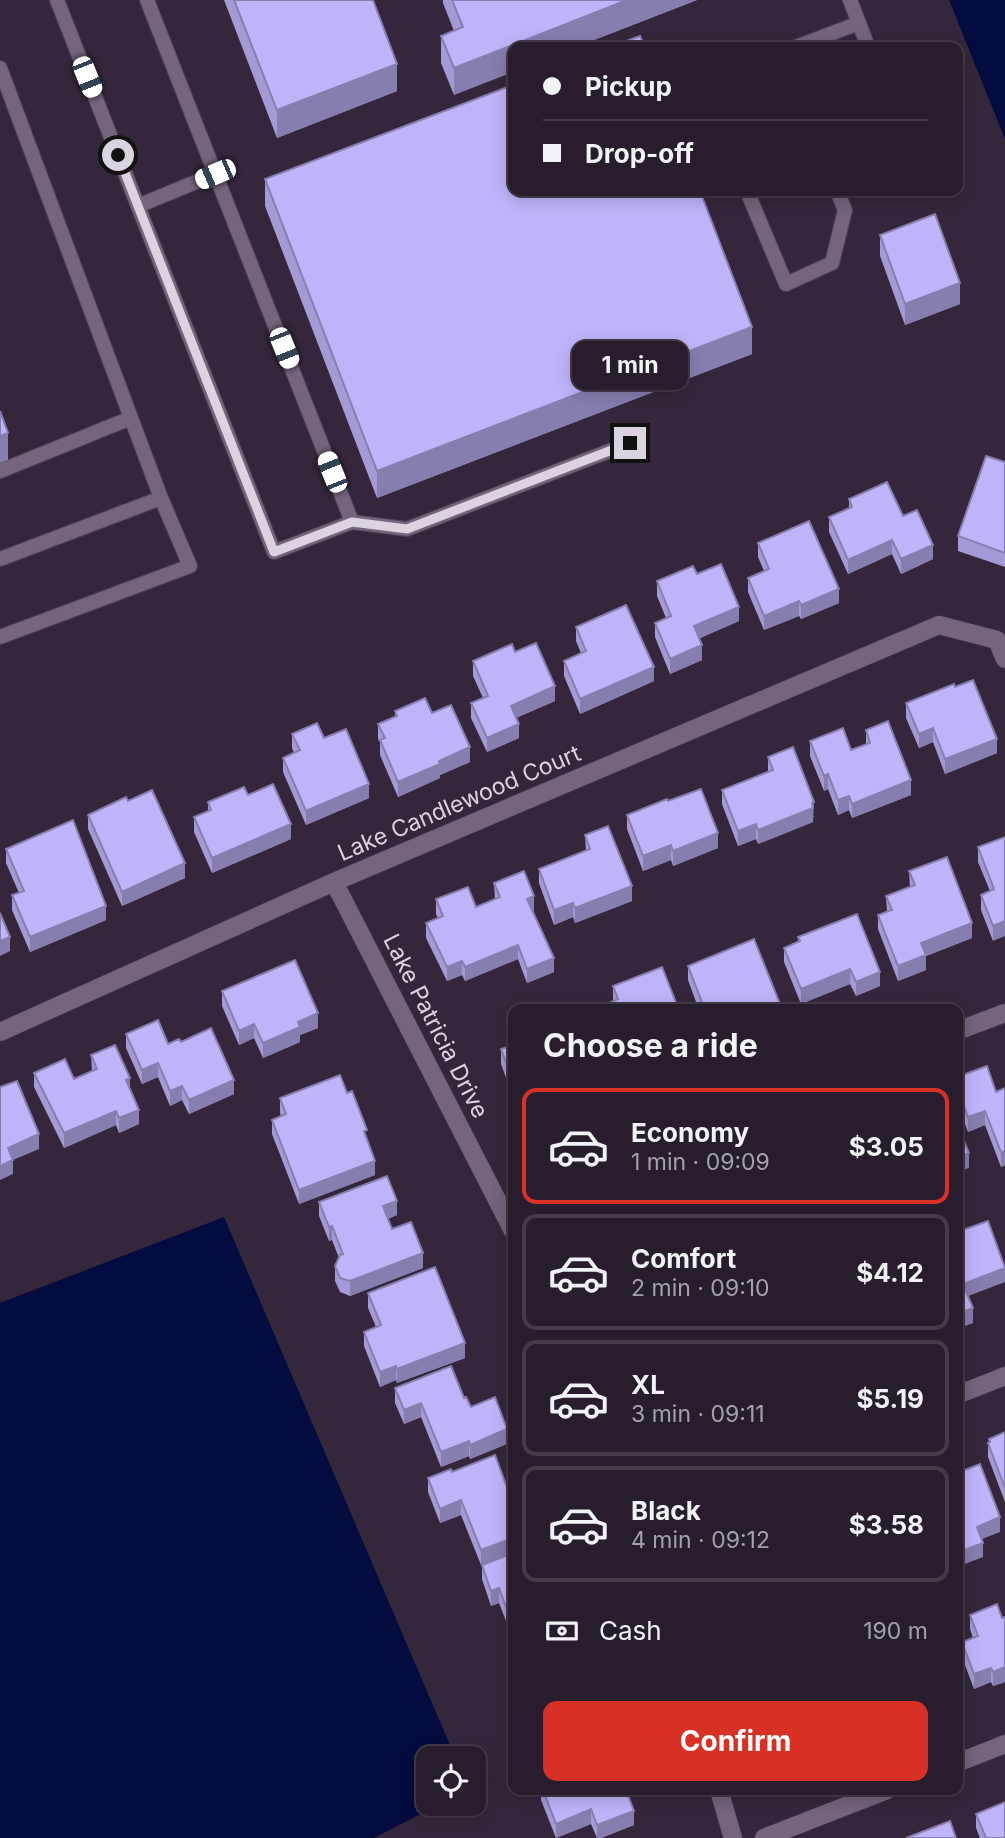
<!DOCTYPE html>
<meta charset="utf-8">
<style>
body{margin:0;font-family:Inter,sans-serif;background:#2f2634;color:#f1f3f6;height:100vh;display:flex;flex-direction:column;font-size:26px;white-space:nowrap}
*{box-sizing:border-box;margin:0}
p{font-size:23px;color:#a4a2a9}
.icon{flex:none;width:38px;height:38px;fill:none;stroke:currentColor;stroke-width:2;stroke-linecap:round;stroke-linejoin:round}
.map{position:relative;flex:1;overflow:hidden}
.side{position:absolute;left:508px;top:1004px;width:455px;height:791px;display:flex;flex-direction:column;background:#271d2c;border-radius:14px;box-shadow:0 4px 18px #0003,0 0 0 2px #433b48}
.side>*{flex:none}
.guide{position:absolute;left:508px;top:42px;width:455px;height:154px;border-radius:14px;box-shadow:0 4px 18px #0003,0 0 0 2px #433b48;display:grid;align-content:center;height:154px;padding:0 35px;background:#271d2c}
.controls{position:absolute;left:416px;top:1746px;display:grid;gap:14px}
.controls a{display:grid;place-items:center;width:70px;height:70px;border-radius:14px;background:#271d2c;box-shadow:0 4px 18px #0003,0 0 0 2px #433b48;font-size:35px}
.end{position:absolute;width:32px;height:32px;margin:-16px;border:9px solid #dbd3e0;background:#111;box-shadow:0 0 0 4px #111}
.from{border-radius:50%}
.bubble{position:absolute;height:49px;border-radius:14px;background:#271d2c;box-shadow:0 4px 18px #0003,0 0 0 2px #433b48;font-size:23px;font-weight:700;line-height:49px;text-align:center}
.car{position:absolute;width:21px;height:42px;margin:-21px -10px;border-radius:9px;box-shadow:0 0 5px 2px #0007;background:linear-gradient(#fff 24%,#345 0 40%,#fff 0 76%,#345 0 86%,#fff 0)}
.guide b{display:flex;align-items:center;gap:24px;height:66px;font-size:26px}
.guide b+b{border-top:2px solid #433b48}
.guide i{width:18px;height:18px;background:#f1f3f6}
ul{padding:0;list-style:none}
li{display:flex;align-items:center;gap:21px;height:116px;margin:0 14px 10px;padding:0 21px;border:4px solid #433b48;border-radius:14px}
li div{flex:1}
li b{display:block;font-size:26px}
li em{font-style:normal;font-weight:700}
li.on{border-color:#d93025}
li>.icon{width:63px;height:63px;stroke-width:1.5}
h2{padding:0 35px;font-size:32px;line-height:84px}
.pay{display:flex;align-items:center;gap:18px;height:77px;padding:0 35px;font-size:26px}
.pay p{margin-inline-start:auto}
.button{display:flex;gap:14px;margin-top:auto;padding:14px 35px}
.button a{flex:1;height:80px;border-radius:14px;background:#d93025;color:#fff;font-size:28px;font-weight:700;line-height:80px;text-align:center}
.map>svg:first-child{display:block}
.water{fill:#040b3f}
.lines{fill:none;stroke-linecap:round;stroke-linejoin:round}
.lane-casing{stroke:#4e4253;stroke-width:16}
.street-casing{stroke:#4e4253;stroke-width:19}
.lane{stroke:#74647c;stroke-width:14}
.street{stroke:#74647c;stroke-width:18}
.wall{fill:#a49bd6}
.shaded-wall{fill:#867eae}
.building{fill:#bfb4f9;stroke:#867eae;stroke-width:2}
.route{stroke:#dbd3e0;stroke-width:9}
.labels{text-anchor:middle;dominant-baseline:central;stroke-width:7;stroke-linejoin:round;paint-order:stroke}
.street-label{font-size:23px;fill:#dbd3e0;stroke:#34273b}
</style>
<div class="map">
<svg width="1005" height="1838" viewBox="0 0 1005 1838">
<rect width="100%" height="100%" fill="#34273b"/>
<path class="water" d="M949 0H1005V139Z
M224 1217 456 1759H429V1804H440L374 1838H0V1303Z"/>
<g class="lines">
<defs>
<path id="lane" d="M57 0 274 552 352 522 147 0
M859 23 868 47
M796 47 859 23 850 0
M0 68 161 498 0 559
M747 191 786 284 832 263 845 210 837 191
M138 206 215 174
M0 471 131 418
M352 522 407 529 630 443
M0 637 190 566 161 498"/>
<path id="street" d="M334 882 513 1231
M957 1031 1005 1013
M0 1032 334 882 939 625 997 640 1005 659
M957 1395 1005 1376
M957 1763 1005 1744
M719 1790 733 1838
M764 1838 887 1790"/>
</defs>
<use href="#lane" class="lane-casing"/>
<use href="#street" class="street-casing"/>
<use href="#lane" class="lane"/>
<use href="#street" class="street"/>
</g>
<path class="wall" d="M224 0H373L397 91 277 138Z
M443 0H697L576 47H513L454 95 441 63V36L454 31 443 3Z
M265 179 752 354 377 498 265 206Z
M880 235 960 304 905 325 880 256Z
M1005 462V567L958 551V536Z
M849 499 903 516 933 559 901 574 892 554 848 574 829 532V517L849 508Z
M758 543 839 603 801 619 799 616 764 630 748 592V578L764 571 758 557Z
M697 574 739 621 699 638 702 660 670 674 655 637V623L666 618 657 596V581Z
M576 627 654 681 580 714 564 676V661L581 653 576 641Z
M515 652 555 701 516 718 519 738 487 752 471 718V703L483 698 473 676V661Z
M906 703 997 753 945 774 933 742 919 748 906 718Z
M395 711 432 713 470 762 440 775V778L398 797 380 755V743L378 739V724L395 717Z
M866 730 911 795 852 818 849 810 838 815 828 789 824 791 810 756V741L851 750 866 744Z
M292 734 369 798 306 825 283 772V758L294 753 292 748Z
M768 757 814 817H813V822L758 844 756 839 738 846 722 804V790L768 771Z
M248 795 291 839 212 873 194 832V817L208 811V802Z
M668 801 718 848 673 866 671 860 643 871 627 829V815Z
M88 815 185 878 122 906 88 829Z
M585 835 632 901 575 923 573 917 554 925 539 883V869L586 851Z
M1005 837 993 941 981 910V895L990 891 978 862V847Z
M6 849 106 920 30 952 12 910V895L19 893 6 863Z
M909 871 972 938 926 956V970L898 981 878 929V915L887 911 886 896 910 887Z
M494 883 534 911H533L554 972 527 983 518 959 465 981 462 975 447 981 426 938V923L438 918 436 914V899L476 907 495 899Z
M798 937 880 986 856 996 850 984 801 1004 784 962V948L798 942Z
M688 966 782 1009 699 1010 688 980Z
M613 986 679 1010H609V1003L613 1001Z
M222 991 318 1028 300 1035V1042L263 1058 254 1038 239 1045 222 1006Z
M126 1034 168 1044 181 1042 234 1094 189 1114 182 1100 170 1106 158 1077 142 1084 126 1048Z
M513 1045V1105L512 1094 501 1064V1049Z
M91 1055 130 1090 139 1124 119 1133 116 1125 64 1148 34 1087V1073L74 1079 92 1071Z
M957 1077 996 1092 1005 1088V1165L1001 1167 985 1125 968 1132 957 1102Z
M280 1098 367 1140 375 1175 299 1204 272 1134V1120L281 1116 280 1113Z
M319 1202 397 1215 388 1219 392 1229 423 1268 350 1296 340 1292 335 1281V1266L339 1258 332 1240 329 1241 319 1216Z
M368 1293 465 1358 397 1383 396 1380 380 1387 364 1346V1332L376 1327 368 1308Z
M395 1388 464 1398 471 1407 507 1444 470 1459 469 1456 441 1467 421 1417 404 1424 395 1403Z
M1005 1432V1502L988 1457V1443L989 1442V1439Z
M495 1455 481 1565 461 1515 440 1523 428 1492V1478L452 1472Z
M513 1553V1639L499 1603 491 1606 482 1579V1565Z
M970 1615 1002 1618 1005 1617V1682L993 1686 991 1682 974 1689 962 1657V1642L973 1638 970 1629Z
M541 1790H626L634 1825 601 1838H597L591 1824 556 1838 541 1800Z
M976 1814 1005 1838H980L976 1828Z"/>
<path class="shaded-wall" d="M627 0H697L576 47H513V72L454 95V68Z
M397 64V91L277 138V110Z
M960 283V304L905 325V304Z
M752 327V354L377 498V471Z
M8 433V460L0 463V436Z
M892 540V554L848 574V560Z
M933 545V559L901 574V559Z
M839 589V603L801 619V605Z
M799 601V616L764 630V616Z
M739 607V621L694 641V626Z
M702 645V660L670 674V659Z
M654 667V681L580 714V699Z
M555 686V701L511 720V706Z
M519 724V738L487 752V738Z
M933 728V742L919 748V734Z
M997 739V753L945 774V759Z
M470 747V762L440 775V778L398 797V782L439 761Z
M828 774V789L824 791V776Z
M911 780V795L852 818V804Z
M369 784V798L306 825V811Z
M849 796V810L838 815V800Z
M814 802 813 822 758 844V830Z
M291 824V839L212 873V858Z
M756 824V839L738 846V831Z
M718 833V848L673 866V851Z
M671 845V860L643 871V856Z
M185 863V878L122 906V892Z
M632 886V901L575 923V908Z
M534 896V911L527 914V899Z
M573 903V917L554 925V910Z
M106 906V920L30 952V937Z
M1005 921V936L993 941V926Z
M972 923V938L926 956V970L898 981V966L921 943Z
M10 937V951L0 956V941Z
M518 945V959L465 981V967Z
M554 958V972L527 983V969Z
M462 961V975L447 981V967Z
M850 969V984L801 1004V989Z
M880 972V986L856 996V982Z
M318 1013V1028L300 1035V1042L263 1058V1043L298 1022Z
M254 1024V1038L239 1045V1031Z
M158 1063V1077L142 1084V1070Z
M130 1078V1093L126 1080Z
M234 1080V1094L189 1114V1100Z
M182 1086V1100L170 1106V1091Z
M139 1110V1124L119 1133V1118Z
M116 1111V1125L64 1148V1133Z
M985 1111V1125L968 1132V1117Z
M39 1134V1149L13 1160V1174L0 1180V1166L8 1148Z
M1005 1151V1165L1001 1167V1152Z
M969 1153V1168L957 1172V1158Z
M375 1161V1175L299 1204V1190Z
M397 1201V1215L383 1220V1206Z
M332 1226V1240L329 1241V1227Z
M423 1253V1268L350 1296V1281Z
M1005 1268V1282L963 1298V1284Z
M973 1308V1323L957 1329V1314Z
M465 1343V1358L397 1383V1369Z
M396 1366V1380L380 1387V1372Z
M421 1403V1417L404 1424V1410Z
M507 1429V1444L470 1459V1445Z
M469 1441V1456L441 1467V1452Z
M461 1500V1515L440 1523V1509Z
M1000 1517V1532L977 1541V1527Z
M513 1538V1553L481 1565V1550Z
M983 1543V1557L957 1567V1553Z
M499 1588V1603L491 1606V1591Z
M1005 1667V1682L993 1686V1672Z
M991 1668V1682L974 1689V1674Z
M959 1684V1699H957V1685Z
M591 1809V1824L556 1838V1824Z
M634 1811V1825L601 1838H597V1825Z"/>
<path class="building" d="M234 0H373L397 64 277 110Z
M452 0H627L454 68 441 36 463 27Z
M640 36 645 47H610Z
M513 85V191H700L752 327 377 471 265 179Z
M935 214 960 283 905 304 880 235Z
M0 411 8 433 0 436Z
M986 456 1005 462V553L958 536Z
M887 482 903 516 917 510 933 545 901 559 892 540 848 560 829 517 852 507 849 499Z
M809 521 839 589 801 605 799 601 764 616 748 578 769 569 758 543Z
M721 564 739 607 694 626 702 645 670 659 655 623 671 616 657 581 693 566 697 574Z
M626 605 654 667 580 699 564 661 586 651 576 627Z
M536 643 555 686 511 706 519 724 487 738 471 703 488 696 473 661 512 644 515 652Z
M973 680 997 739 945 759 933 728 919 734 906 703 954 684 955 687Z
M425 698 432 713 451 705 470 747 439 761 440 764 398 782 380 740 385 738 378 724 397 716 395 711Z
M888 721 911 780 852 804 849 796 838 800 828 774 824 776 810 741 843 728 851 750 870 743 866 730Z
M317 723 324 738 346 729 369 784 306 811 283 758 300 750 292 734Z
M793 747 814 802 812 803 813 808 758 830 756 824 738 831 722 790 773 770 768 757Z
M273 784 291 824 212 858 194 817 211 810 208 802 244 787 248 795Z
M701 789 718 833 673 851 671 845 643 856 627 815 667 799 668 801Z
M152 790 185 863 122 892 88 815 126 797 128 801Z
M73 820 106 906 30 937 12 895 24 891 6 849Z
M608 826 632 886 575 908 573 903 554 910 539 869 590 849 585 835Z
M1005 837V921L993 926 981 895 994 889 978 847Z
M947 857 972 923 921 943 926 955 898 966 878 915 892 910 886 896 915 885 909 871Z
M524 871 534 896 527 899 554 958 527 969 518 945 465 967 462 961 447 967 426 923 443 916 436 899 468 887 476 907 500 897 494 883Z
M0 913 10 937 0 941Z
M857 914 880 972 856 982 850 969 801 989 784 948 800 941 798 937Z
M754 939 782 1009 705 1010 688 966Z
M295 960 318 1013 298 1022 300 1027 263 1043 254 1024 239 1031 222 991Z
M662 967 679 1010H611L609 1003 618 999 613 986Z
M158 1020 168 1044 179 1039 181 1042 211 1028 234 1080 189 1100 182 1086 170 1091 158 1063 142 1070 126 1034Z
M115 1045 130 1078 126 1080 139 1110 119 1118 116 1111 64 1133 34 1073 65 1059 74 1079 97 1069 91 1055Z
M513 1045V1081L501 1049Z
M987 1066 996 1092 1005 1088V1151L1001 1152 985 1111 968 1117 957 1088V1077Z
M340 1075 347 1093 352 1091 367 1130 364 1131 375 1161 299 1190 272 1120 286 1114 280 1098Z
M17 1081 39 1134 8 1148 13 1160 0 1166V1087Z
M957 1124 969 1153 957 1158Z
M387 1176 397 1201 383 1206 392 1229 411 1222 423 1253 350 1281 340 1278 335 1266 340 1255 343 1254 332 1226 329 1227 319 1202Z
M988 1221 1005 1268 963 1284 973 1308 957 1314V1232Z
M435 1267 465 1343 397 1369 396 1366 380 1372 364 1332 381 1325 368 1293Z
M451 1366 464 1398 466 1397 471 1407 495 1397 507 1429 470 1445 469 1441 441 1452 421 1403 404 1410 395 1388Z
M1005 1432V1488L988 1443 990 1442 989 1439Z
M495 1455 512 1501H513V1538L481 1550 461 1500 440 1509 428 1478 451 1469 452 1472Z
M980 1464 1000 1517 977 1527 983 1543 957 1553V1473Z
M513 1553V1625L499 1588 491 1591 482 1565Z
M997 1604 1002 1618 1005 1617V1667L993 1672 991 1668 974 1674 962 1642 978 1636 970 1615Z
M543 1790H626L634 1811 597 1825 591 1809 556 1824Z
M1005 1802V1838H986L976 1814Z
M950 1821 956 1838H906Z"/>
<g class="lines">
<path class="route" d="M118 155 274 552 352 522 407 529 630 443"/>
</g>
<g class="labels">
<g class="street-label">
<text transform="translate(459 803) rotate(-23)">Lake Candlewood Court</text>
<text transform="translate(436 1026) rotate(63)">Lake Patricia Drive</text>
</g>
</g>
</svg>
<div class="controls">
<a><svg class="icon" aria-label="locate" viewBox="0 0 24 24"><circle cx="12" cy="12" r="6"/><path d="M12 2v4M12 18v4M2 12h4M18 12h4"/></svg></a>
</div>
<i class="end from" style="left:118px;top:155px"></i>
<i class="end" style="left:630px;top:443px"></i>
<div class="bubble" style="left:572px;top:341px;width:116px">1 min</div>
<i class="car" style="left:87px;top:77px;rotate:158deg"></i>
<i class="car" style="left:215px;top:174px;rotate:247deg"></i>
<i class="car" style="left:284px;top:348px;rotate:158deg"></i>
<i class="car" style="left:332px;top:472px;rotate:338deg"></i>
<div class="guide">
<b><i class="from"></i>Pickup</b>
<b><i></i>Drop-off</b>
</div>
<section class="side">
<h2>Choose a ride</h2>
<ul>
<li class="on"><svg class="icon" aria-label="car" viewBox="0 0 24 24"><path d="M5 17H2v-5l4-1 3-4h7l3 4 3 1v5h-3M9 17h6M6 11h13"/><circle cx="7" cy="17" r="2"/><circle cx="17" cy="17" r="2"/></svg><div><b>Economy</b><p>1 min · 09:09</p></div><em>$3.05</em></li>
<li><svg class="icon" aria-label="car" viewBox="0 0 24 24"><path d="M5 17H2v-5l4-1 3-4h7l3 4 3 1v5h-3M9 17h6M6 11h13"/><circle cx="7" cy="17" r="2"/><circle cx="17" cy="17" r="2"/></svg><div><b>Comfort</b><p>2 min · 09:10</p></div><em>$4.12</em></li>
<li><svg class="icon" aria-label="car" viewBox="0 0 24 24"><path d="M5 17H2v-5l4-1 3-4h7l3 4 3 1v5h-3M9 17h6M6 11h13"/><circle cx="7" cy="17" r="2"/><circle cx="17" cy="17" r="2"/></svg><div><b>XL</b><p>3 min · 09:11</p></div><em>$5.19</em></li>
<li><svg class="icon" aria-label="car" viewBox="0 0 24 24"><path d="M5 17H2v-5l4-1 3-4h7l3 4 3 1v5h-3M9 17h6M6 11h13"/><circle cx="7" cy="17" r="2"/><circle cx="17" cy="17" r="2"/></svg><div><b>Black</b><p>4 min · 09:12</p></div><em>$3.58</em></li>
</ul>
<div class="pay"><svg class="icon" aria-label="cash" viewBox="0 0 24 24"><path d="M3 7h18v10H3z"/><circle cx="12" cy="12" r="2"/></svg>Cash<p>190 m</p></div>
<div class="button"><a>Confirm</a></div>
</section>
</div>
